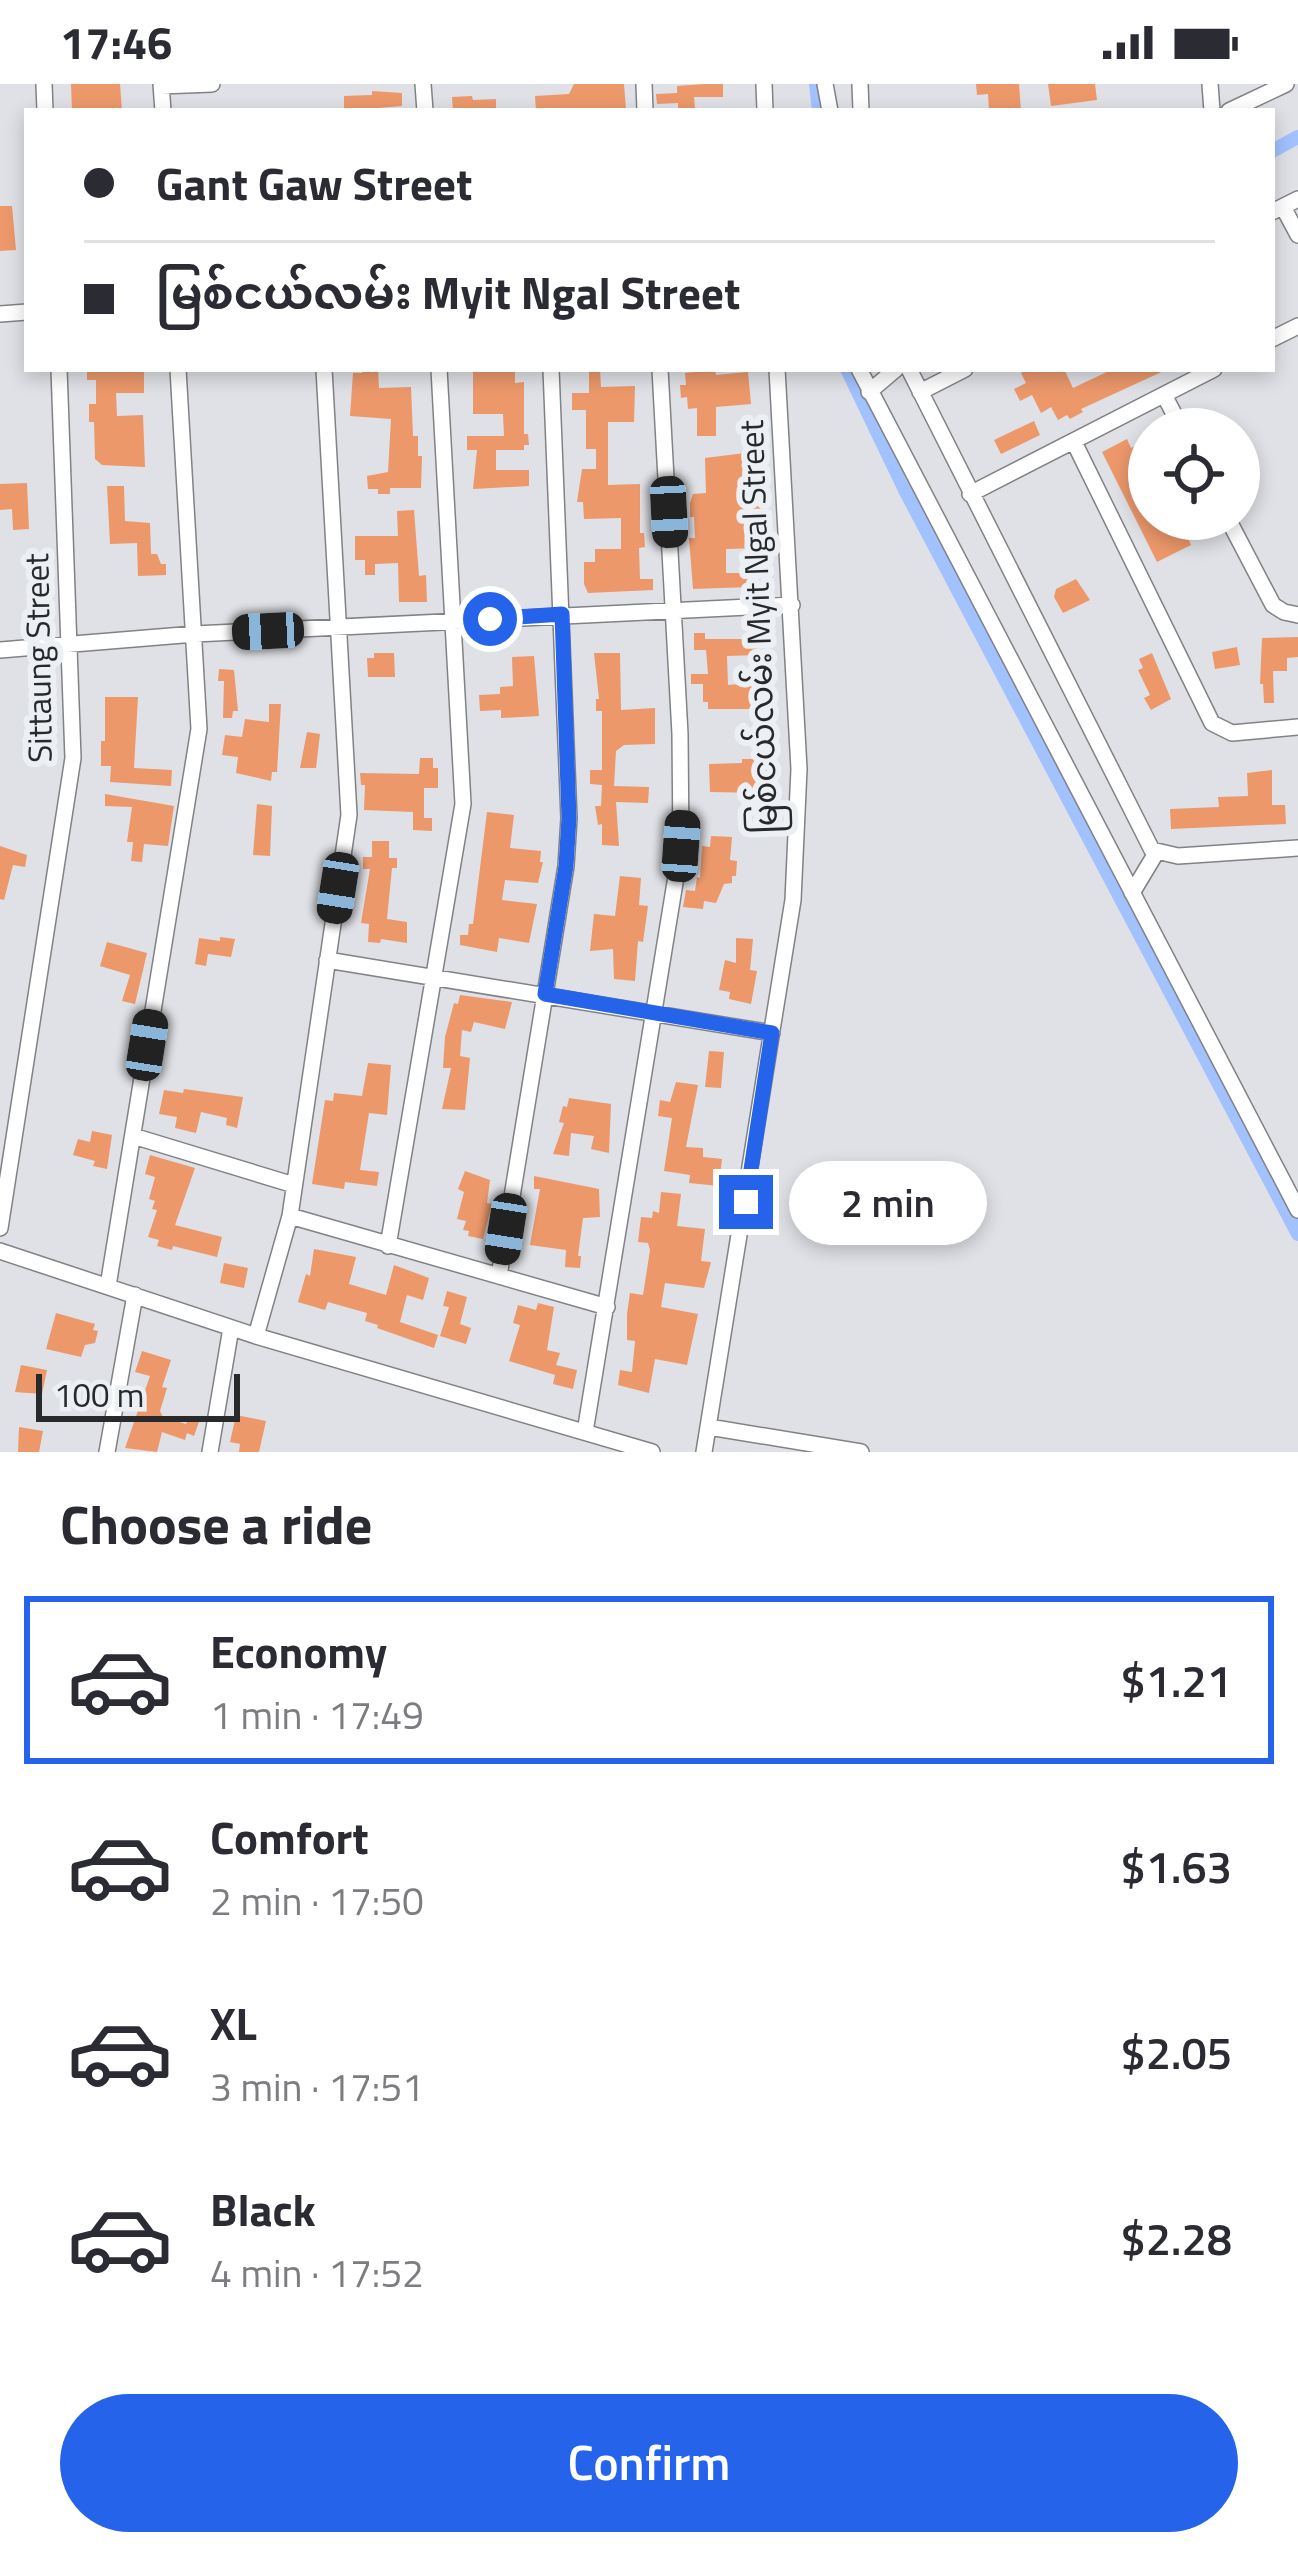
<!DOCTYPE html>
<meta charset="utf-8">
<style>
body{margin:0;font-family:"Titillium Web","Noto Sans Myanmar",sans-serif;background:#f2f2f3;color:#2b2b33;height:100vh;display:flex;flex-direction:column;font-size:45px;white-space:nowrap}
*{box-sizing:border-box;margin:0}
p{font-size:39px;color:#7c7c81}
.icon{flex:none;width:66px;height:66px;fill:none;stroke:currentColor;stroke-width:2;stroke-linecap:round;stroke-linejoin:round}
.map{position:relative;height:1368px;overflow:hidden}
.panel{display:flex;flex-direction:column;background:#fff;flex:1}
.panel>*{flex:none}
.hud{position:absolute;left:24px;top:24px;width:1251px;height:264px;border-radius:0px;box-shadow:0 6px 18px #0003;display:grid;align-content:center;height:264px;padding:0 60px;background:#fff}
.fabs{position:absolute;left:1128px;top:324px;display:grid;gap:24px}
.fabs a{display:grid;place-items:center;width:132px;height:132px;border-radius:50%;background:#fff;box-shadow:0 6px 18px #0003;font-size:60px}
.scale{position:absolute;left:36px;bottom:30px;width:204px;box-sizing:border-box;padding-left:12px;border:6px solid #28292a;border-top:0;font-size:33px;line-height:42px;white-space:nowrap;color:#28292a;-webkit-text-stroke:9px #eceff3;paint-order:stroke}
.end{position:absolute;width:54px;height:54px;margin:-27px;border:15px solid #2563eb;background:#fff;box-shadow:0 0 0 6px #fff}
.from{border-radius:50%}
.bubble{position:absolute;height:84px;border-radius:42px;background:#fff;box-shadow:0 6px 18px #0003;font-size:39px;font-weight:600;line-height:84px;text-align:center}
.car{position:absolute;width:36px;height:72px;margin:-36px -18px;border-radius:15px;box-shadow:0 0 9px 3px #0007;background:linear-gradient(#222 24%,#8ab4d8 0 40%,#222 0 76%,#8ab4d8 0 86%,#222 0)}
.hud b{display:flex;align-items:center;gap:42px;height:114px;font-size:45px}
.hud b+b{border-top:3px solid #e1e1e2}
.hud i{width:30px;height:30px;background:#2b2b33}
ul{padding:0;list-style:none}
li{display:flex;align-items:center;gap:36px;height:168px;margin:0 24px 18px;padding:0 36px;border:6px solid transparent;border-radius:0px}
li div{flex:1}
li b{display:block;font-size:45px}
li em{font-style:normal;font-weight:600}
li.on{border-color:#2563eb}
li>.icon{width:108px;height:108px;stroke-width:1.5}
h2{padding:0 60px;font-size:54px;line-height:144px}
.cta{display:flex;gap:24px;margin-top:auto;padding:24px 60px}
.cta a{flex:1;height:138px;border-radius:72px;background:#2563eb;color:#fff;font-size:48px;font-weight:600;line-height:138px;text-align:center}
.status{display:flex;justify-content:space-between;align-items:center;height:84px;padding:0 60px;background:#fff;direction:ltr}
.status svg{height:33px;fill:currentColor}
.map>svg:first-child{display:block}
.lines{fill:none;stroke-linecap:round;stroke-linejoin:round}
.canal{stroke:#a2c1ff;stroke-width:14}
.building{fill:#ec986b}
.street-casing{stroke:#808286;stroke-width:18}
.street{stroke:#fff;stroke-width:15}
.route{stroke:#2563eb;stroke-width:15}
.labels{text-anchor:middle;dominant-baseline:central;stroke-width:12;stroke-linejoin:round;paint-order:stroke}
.street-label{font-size:33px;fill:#28292a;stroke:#eceff3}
</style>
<div class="status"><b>17:46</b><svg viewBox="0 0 49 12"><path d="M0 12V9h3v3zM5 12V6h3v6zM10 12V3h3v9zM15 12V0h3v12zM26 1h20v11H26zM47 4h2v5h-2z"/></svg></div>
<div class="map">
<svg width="1298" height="1368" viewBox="0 0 1298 1368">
<rect width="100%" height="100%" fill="#dfe1e6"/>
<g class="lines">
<path class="canal" d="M816 0 819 27
M1272 67 1298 53
M847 285 905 406 1298 1150"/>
</g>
<path class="building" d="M71 0H120L122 27H72Z
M574 0H624L626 25 536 27 535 12 569 10Z
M705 0H723V13H694L695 24 678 25V19L657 20 656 10 677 9V2Z
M976 0H1019L1021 27H989L988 10 977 11Z
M1048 0H1095L1097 16 1051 22Z
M372 7 402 9V22L344 27V12L372 11Z
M472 12 473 16 496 15V26L453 27 452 13Z
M0 122H12L16 166 0 167Z
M87 285H144V309H116L117 332 143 331 145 383 102 381 95 375 94 338H89V320H96V296H87Z
M362 285H378L379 304 411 303 413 352H418V372H422L421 404H390V410H378V405H368L367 392 388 388 391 335 350 332 353 289H362Z
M473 285H515V299L524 298V350H528L529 361H524V366H496V386H529V402L473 405 477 366H467V352H504L503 330H473Z
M589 285H600L601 303 635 302 634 338H608V401L640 400V449H644L645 463 639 464 640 495H653V506L588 509 584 500V478H595V465H621V434L584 435 583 418H577L582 385H596V365H586V326H572V309H589Z
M1028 285H1064L1073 304 1113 285H1168L1081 325 1083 328 1070 335 1067 331 1058 336 1051 323 1041 329 1032 311 1020 317 1014 305 1026 299 1021 289Z
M715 286 716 291 748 288 751 320 716 323V352H697V324L688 325 687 313 681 314 680 301H686L685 289Z
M1034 337 1040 351 1001 370 994 356Z
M1127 355 1131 364 1139 360 1142 367 1149 363V435H1178L1183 444 1193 439 1199 451 1189 456 1191 461 1157 478 1102 368Z
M745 369 747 396H759L763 464 726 465V489H750V503L693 505 689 454H695L694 433H690V419L693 410 706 409 705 374Z
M27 399 29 445 13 446 12 425 0 426V400Z
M107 402H124L125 437 150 439 151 470H157L161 480H166V491L138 492 137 459 110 460Z
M414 426 419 492 426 491 427 518H399L398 479 375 480V491H365V476H355V452H398L397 427Z
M1076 495 1090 516 1063 529 1054 513 1056 505Z
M694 549H705V555H757V571L727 572 728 601 765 598 766 625H708V618H703V600H691V590H708L706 566H694Z
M1298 553V573L1287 574V587H1273L1274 619H1264L1263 600H1260L1262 554Z
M1237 563 1240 581 1215 585 1212 568Z
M374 569H394L395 593H368L367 574H374Z
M594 569H620L621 626 655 624V660L624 661 616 667 614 702 649 703 648 719 616 718 619 762 602 761V740L598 741 595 722H601L602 701 590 700V686H602V627H596V615H599Z
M1152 569 1171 615 1151 626 1144 614 1150 611 1138 586 1143 584 1139 575Z
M534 572 539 632 501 634V626L480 627 479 611 500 610V603L513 602 512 573Z
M219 585 234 586 238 627H233L232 634H223L224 597H218Z
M105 613H138L134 684 172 686 171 702 110 698 111 682H101V657H105Z
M269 620H281L277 688H272L271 697 236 689 238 673 222 671 225 651 242 653 245 635 269 638Z
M307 648 320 650 316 684H300Z
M420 674H433V684H438V704H424V734H432V747L413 746V728L364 726 365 701H361L360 689 419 690Z
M742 675H776V691H761V709L710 708 709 680 742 679Z
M1272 686V721H1285L1286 740 1171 745 1170 725 1219 723 1218 713 1248 712 1247 689Z
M105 710 174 722 168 762 144 760 142 778 131 777 133 758H127L132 723 105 722Z
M257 720 272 722 270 772 253 771Z
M487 728 514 731 510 764 541 767 540 778H543L538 799 505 796 502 816 537 820 529 859 499 854 497 868 460 861V851H468L469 840H473Z
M711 752 732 753 730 776 737 777 736 792H732V799L724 800 716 819 704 817 703 825 683 823 686 806 695 807 697 793 700 794 702 762 710 763Z
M372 757H389V774H397V784H392L387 835 407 838V859L381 855 380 859 368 858 369 840 361 839 370 785H363V773H372Z
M0 762 27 771 25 783 13 781 4 816 0 815Z
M620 792 641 794 639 821 648 822 643 858 638 857 635 897 614 895 613 865 590 867 594 830 615 832Z
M220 853 235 855 231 873 208 870 206 882 195 880 199 854 220 857Z
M736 854 753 855 750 886 757 887 751 920 729 915 730 908 719 906 725 876 736 879Z
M107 858 147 869 135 920 122 917 130 891 100 882Z
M460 911 512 918 505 945 474 938 471 948 462 946 460 972 470 974 465 1026 442 1025 451 984H443L445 953 454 919 458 920Z
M709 967 724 968 721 1004 705 1003Z
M368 979 391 981 387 1031 369 1029 360 1086 379 1088 377 1102 345 1098 344 1105 312 1100 325 1016 333 1017 334 1009 362 1012Z
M676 998 698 1001 686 1063 703 1064V1073L722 1075 719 1102 689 1099 690 1091 664 1087 672 1034 658 1032 660 1016 670 1018Z
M184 1005 243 1013 237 1044 226 1041 227 1034 201 1028 196 1049 175 1044 177 1033 159 1030 164 1006 183 1009Z
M569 1014 611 1020 609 1069 591 1065 594 1052 571 1049 569 1072 553 1070 564 1039 559 1038 563 1022 567 1023Z
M92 1047 112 1051 107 1085 93 1082 95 1077 73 1071 78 1055 90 1058Z
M150 1071 195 1084 175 1141 222 1153 217 1173 173 1162 172 1166 157 1162 159 1156 148 1153 157 1126 152 1125 155 1117 149 1115 155 1093 145 1090Z
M465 1087 490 1096 487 1119 492 1120 483 1155 468 1152 469 1147 463 1146 466 1137 457 1135 464 1108 458 1105Z
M534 1092 599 1105 600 1133 583 1134 578 1172H581L580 1184 565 1183 566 1166 530 1161 540 1105H534Z
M661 1108 681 1110 677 1142 705 1145 701 1177 711 1178 704 1204 665 1199 661 1223 698 1230 687 1281 655 1275 649 1309 618 1301 620 1286 632 1288 635 1257 627 1256V1230L630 1209 643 1211 650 1166 648 1159 638 1158 641 1133 652 1134 653 1127 659 1129Z
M314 1165 356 1173 349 1200 386 1211 394 1181 429 1194 423 1216 407 1211 400 1238 438 1251 434 1264 377 1244 378 1241 365 1237 367 1229 328 1218 325 1226 298 1218 306 1190 310 1192Z
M224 1179 248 1184 244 1204 220 1199Z
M447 1207 467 1213 460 1240 471 1244 466 1260 440 1252 449 1223 443 1222Z
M538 1219 554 1223 547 1266 560 1269 556 1281 577 1286 573 1305 553 1300 555 1291 509 1277 520 1241 513 1239 518 1221 536 1226Z
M56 1229 95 1240 93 1246 98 1247 95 1259 85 1261 81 1273 46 1265Z
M142 1267 171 1276 162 1303 167 1304 160 1327 163 1333 186 1340 188 1334 199 1338 194 1352 187 1349 185 1356 162 1348 157 1368 125 1364 150 1292 135 1288Z
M21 1281 47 1286 42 1310 15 1308Z
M236 1331 266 1337 259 1368H239L240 1360 230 1358Z
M19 1343 43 1347 39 1368H18Z"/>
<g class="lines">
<defs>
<path id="street" d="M44 0 45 27
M161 0 163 27
M423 0 425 27
M644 0 645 27
M764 0 765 27
M825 0 830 27
M860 0 861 27
M1210 0 1212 27
M161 2 212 0
M1229 27 1286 0
M1283 123 1298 151
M1272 128 1298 115
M0 230 27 228
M1272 255 1298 242
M859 285 1298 1126
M909 285 1152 766 1178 772 1298 764
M869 308 896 285
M920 308 965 285
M1164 311 1182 345
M1074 358 1212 639 1232 649 1298 643
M970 410 1214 285
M1228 435 1273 521 1284 528 1298 531
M0 566 195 550 792 521
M1132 809 1156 769
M327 876 772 949
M133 1052 294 1101
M290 1132 607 1223
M0 1144 73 674 59 285
M388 1162 463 720 439 285
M0 1167 256 1252 652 1368
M499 1192 566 782 569 734 551 285
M108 1202 199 645 178 285
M256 1252 290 1132 349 731 324 285
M709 1343 861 1368
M585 1348 681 762 680 650 660 285
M107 1368 135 1211
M210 1368 231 1244
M704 1368 793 816 799 685 777 285"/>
</defs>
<use href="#street" class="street-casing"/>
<use href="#street" class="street"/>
</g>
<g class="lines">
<path class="route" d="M490 535 562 530 569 734 566 782 545 910 772 949 746 1118"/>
</g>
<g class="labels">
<g class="street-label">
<text transform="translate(758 543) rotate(-92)">မြစ်ငယ်လမ်း Myit Ngal Street</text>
<text transform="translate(38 574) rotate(-91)">Sittaung Street</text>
</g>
</g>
</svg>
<div class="fabs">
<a><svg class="icon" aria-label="locate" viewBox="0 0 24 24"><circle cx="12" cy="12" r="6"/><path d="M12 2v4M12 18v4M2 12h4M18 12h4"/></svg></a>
</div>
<div class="scale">100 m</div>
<i class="end from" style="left:490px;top:535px"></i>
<i class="end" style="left:746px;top:1118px"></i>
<div class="bubble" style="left:789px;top:1077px;width:198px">2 min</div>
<i class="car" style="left:669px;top:428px;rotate:177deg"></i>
<i class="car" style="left:268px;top:547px;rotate:267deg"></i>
<i class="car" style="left:681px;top:762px;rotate:4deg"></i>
<i class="car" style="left:338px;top:804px;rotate:189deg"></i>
<i class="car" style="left:147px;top:961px;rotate:9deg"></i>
<i class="car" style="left:506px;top:1145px;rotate:189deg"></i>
<div class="hud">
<b><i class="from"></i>Gant Gaw Street</b>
<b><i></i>မြစ်ငယ်လမ်း Myit Ngal Street</b>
</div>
</div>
<section class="panel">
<h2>Choose a ride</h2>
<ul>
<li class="on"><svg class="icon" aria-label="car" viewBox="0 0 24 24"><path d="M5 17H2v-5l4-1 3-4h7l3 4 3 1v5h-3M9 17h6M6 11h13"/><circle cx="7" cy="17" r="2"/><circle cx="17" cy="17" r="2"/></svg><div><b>Economy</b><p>1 min · 17:49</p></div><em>$1.21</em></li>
<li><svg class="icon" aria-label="car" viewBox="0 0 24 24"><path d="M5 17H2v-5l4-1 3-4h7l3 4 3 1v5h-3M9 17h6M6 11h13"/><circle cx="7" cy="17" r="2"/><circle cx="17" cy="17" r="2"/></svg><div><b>Comfort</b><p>2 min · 17:50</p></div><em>$1.63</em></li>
<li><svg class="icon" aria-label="car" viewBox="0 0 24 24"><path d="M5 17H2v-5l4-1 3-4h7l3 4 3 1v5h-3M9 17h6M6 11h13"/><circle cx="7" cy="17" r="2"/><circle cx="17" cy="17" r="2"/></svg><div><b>XL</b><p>3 min · 17:51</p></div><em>$2.05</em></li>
<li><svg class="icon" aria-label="car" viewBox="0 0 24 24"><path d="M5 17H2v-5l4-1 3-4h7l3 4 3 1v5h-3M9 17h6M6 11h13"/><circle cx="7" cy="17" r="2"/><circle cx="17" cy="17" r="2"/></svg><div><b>Black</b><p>4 min · 17:52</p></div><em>$2.28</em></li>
</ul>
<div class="cta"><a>Confirm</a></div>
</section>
